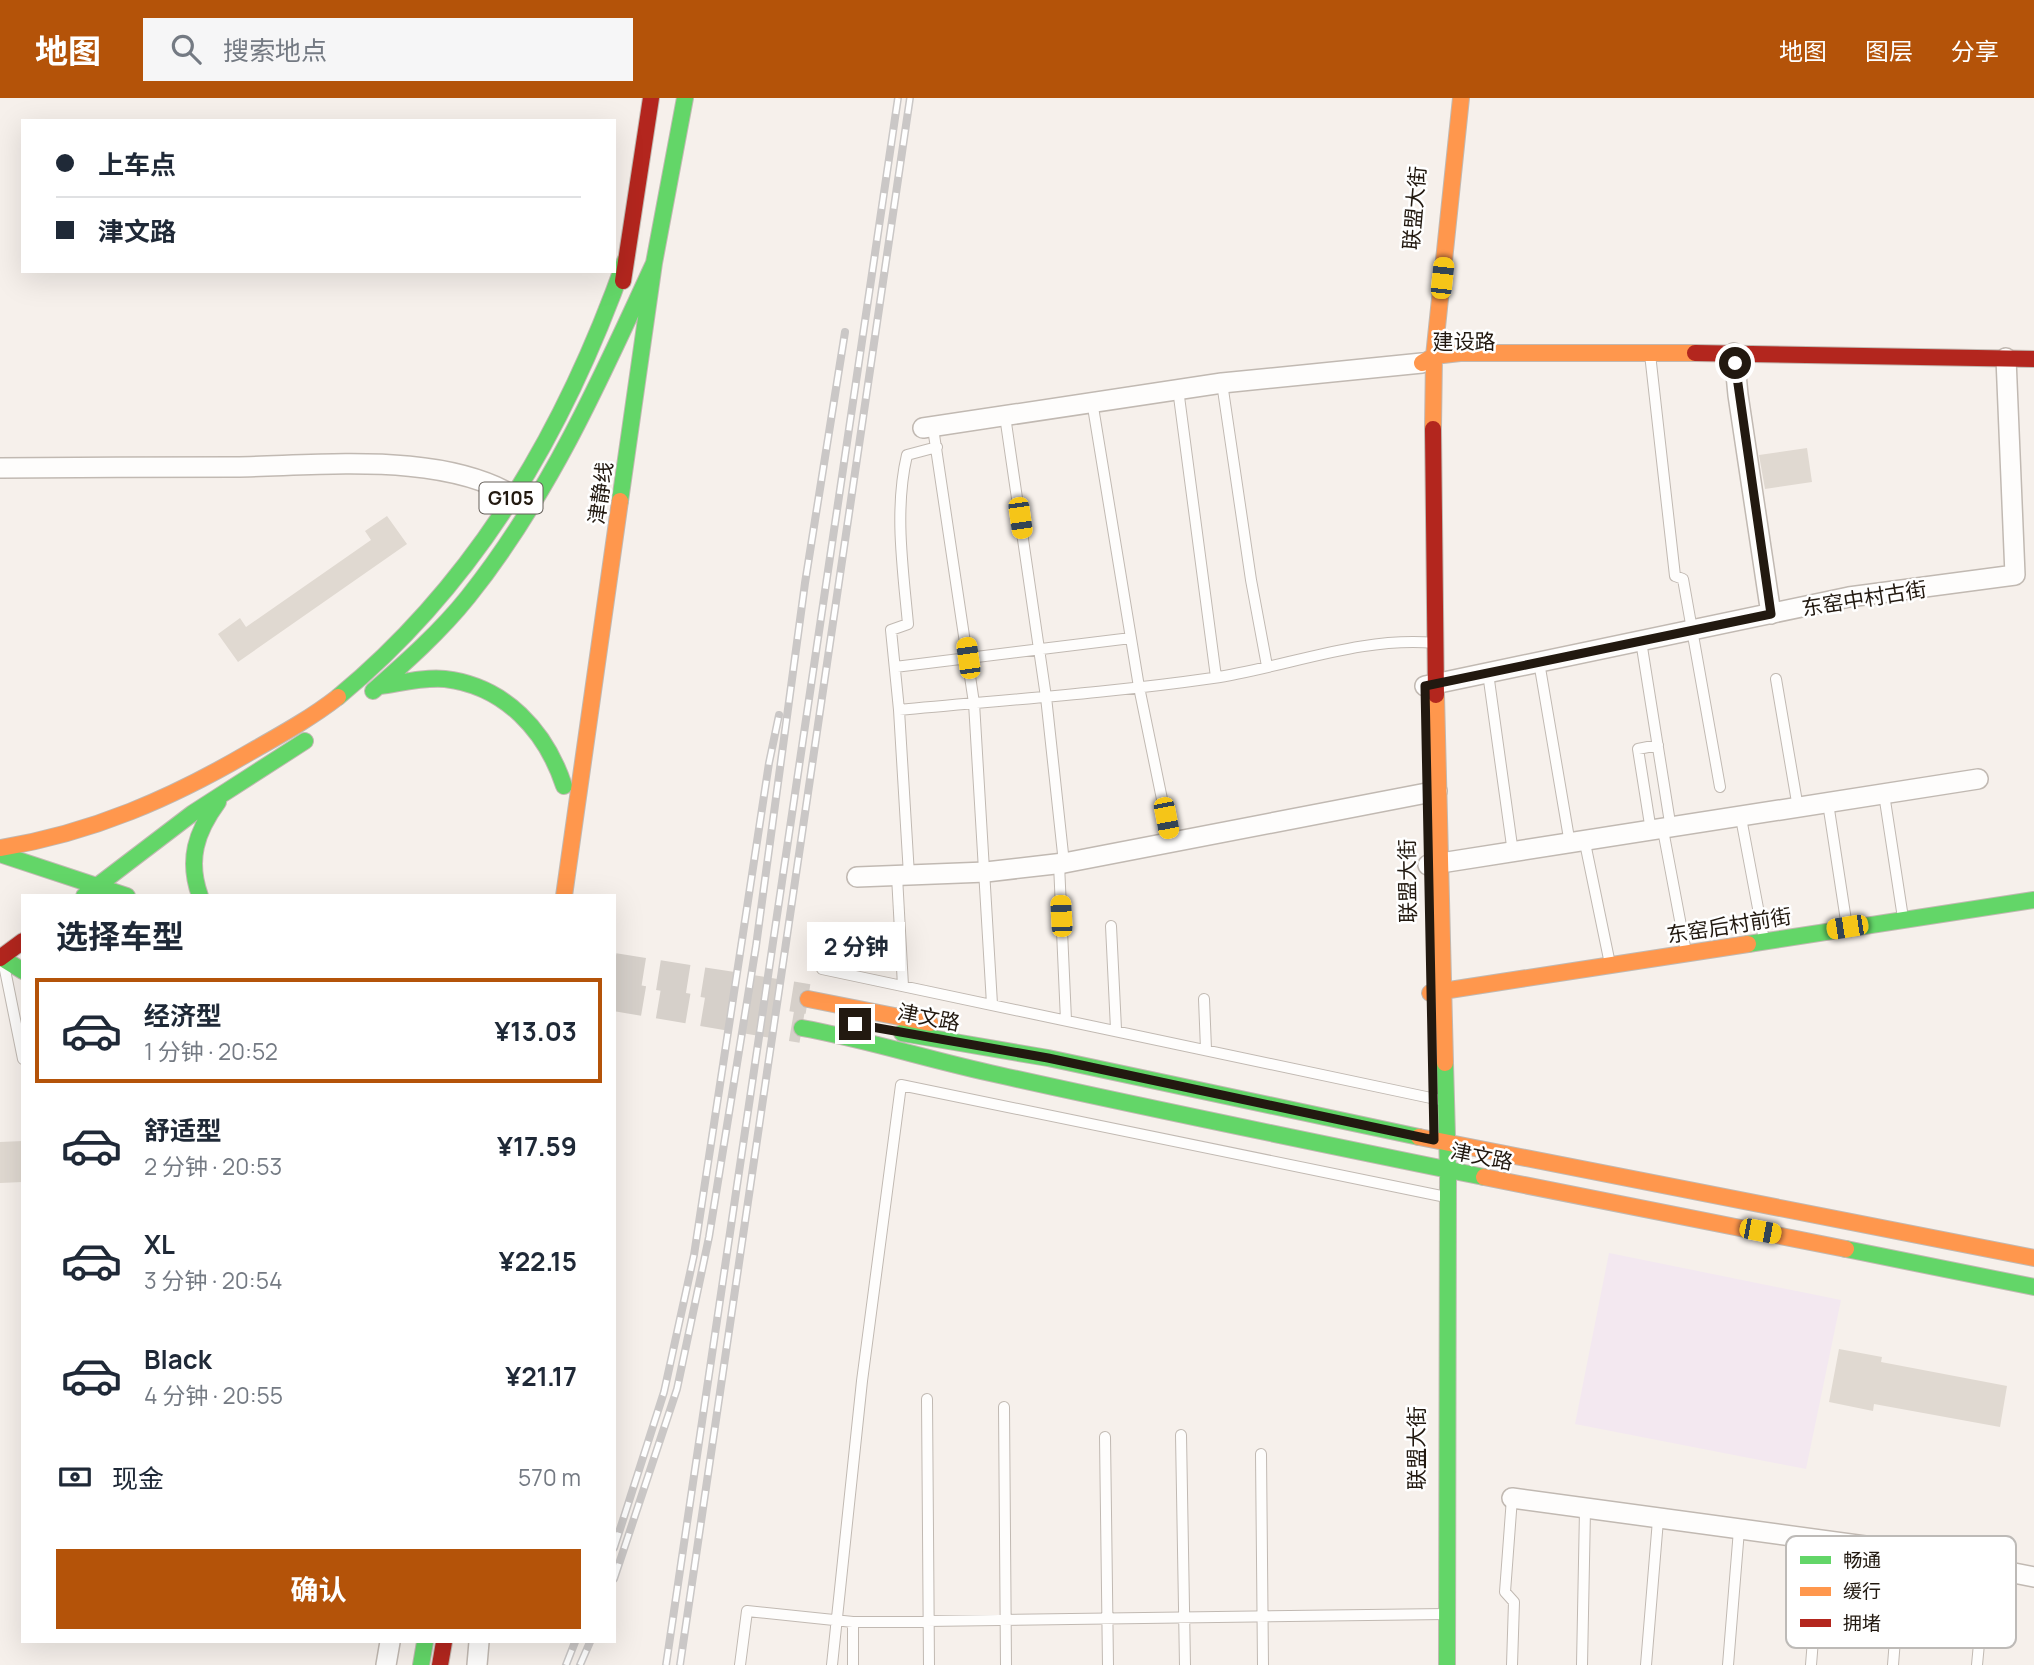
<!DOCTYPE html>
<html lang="zh">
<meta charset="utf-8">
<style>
body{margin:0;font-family:Manrope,"Noto Sans SC",sans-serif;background:#f6f6f7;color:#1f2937;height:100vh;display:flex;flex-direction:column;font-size:26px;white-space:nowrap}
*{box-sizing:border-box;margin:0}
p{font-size:23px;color:#747a83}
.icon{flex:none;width:38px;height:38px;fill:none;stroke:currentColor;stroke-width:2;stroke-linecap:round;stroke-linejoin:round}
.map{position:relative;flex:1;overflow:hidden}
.side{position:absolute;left:21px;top:796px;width:595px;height:749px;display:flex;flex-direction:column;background:#fff;border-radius:0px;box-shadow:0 7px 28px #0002}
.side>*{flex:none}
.guide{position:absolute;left:21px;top:21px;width:595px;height:154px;border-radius:0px;box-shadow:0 7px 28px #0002;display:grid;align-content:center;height:154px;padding:0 35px;background:#fff}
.end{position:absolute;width:32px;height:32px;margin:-16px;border:9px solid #221910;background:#fff;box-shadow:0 0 0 4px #fff}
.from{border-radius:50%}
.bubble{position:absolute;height:49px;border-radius:0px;background:#fff;box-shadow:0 7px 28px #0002;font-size:23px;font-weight:700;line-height:49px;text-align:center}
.car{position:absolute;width:21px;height:42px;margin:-21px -10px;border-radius:9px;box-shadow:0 0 5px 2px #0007;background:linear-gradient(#f5c518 24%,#345 0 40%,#f5c518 0 76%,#345 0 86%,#f5c518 0)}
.guide b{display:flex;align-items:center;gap:24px;height:66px;font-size:26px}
.guide b+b{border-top:2px solid #e0e1e3}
.guide i{width:18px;height:18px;background:#1f2937}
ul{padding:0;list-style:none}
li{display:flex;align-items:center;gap:21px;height:105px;margin:0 14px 10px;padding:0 21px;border:4px solid transparent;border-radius:0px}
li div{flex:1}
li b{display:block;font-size:26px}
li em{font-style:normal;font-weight:700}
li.on{border-color:#b45309}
li>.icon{width:63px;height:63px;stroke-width:1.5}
h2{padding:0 35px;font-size:32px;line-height:84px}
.pay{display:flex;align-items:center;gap:18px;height:77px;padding:0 35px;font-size:26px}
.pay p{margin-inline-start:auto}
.button{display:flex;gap:14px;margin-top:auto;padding:14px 35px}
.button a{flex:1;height:80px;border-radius:0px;background:#b45309;color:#fff;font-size:28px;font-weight:700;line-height:80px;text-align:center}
header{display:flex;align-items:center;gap:42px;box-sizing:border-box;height:98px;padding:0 35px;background:#b45309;color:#fff}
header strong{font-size:33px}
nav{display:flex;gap:38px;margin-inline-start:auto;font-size:24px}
.search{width:490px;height:63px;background:#f6f6f7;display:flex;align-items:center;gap:18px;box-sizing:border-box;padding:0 24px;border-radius:0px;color:#747a83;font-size:26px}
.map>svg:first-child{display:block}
.commercial{fill:#f3e8f0}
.building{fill:#e0d9d1}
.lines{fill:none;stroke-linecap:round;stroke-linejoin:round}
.primary-tunnel{stroke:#d6d0ca;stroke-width:30;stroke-dasharray:30 15;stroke-linecap:butt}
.lane-casing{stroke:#c1b9b2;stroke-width:12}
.street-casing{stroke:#c1b9b2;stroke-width:22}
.fast-casing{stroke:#c1b9b2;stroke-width:18}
.slow-casing{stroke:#c1b9b2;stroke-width:18}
.jam-casing{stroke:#c1b9b2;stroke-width:18}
.lane{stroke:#fefdfc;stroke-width:10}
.street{stroke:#fefdfc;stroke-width:19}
.fast{stroke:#63d668;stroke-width:16}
.slow{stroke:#ff974d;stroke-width:16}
.jam{stroke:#b3261e;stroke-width:16}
.rail-casing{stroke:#cac7c6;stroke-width:8}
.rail{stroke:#fff;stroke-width:5;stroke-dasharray:16;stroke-linecap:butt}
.route{stroke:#221910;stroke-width:9}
.labels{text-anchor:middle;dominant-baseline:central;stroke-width:5;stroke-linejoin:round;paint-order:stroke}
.shield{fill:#fff;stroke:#645e58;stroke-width:2}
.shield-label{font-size:19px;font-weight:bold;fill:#221910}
.street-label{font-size:21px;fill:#221910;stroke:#fff}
.key{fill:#fff;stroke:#bdbab7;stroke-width:2}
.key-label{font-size:19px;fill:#221910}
</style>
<header>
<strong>地图</strong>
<div class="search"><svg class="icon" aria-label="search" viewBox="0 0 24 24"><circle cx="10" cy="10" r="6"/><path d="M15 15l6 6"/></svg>搜索地点</div>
<nav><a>地图</a><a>图层</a><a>分享</a></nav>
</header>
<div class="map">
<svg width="2034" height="1567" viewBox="0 0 2034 1567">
<rect width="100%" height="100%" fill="#f6f0eb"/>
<path class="commercial" d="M1609 1155 1841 1202 1806 1371 1575 1326Z"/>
<path class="building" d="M1807 350 1812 384 1765 391 1759 357Z
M387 418 407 446 238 564 218 536 240 520 246 529 371 442 365 433Z
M23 1043V1084L0 1085V1044Z
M1839 1251 1882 1259 1881 1264 2007 1288 2000 1329 1874 1306 1873 1313 1829 1304Z"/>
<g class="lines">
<path class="primary-tunnel" d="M614 870 808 901
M614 898 802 930"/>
<defs>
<path id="lane" d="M1650 256 1675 478 1683 481 1720 689
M1222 285 1251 482 1267 568
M1178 291 1216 579
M1092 303 1139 589 1171 745
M1005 318 1046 599 1064 765
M933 330 974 605 992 906
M1641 543 1671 731
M1539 564 1570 746
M895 569 1131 540
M1488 575 1513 755
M1776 581 1798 710
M899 612C1004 602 1109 595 1213 580 1287 569 1360 538 1435 545
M1884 696 1903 820
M1828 705 1847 829
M1741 720 1764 842
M1663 732 1686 854
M1651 733 1638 651 1658 647
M1585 745 1610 866
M1059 766 1066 922
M909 777 899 612 891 532 908 526C903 471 894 412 907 357L937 349
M897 778 903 888
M1111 828 1116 931
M4 867 23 961
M822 871 1445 1003
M1204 901 1206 951
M927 1301 929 1567
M1004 1309 1006 1567
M1181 1337 1185 1567
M1105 1339 1108 1567
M1261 1356 1263 1567
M1512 1400 1505 1494 1514 1504 1512 1567
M853 1524V1567
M740 1567 747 1513 853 1524 1446 1516
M832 1567 862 1283 901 987 1446 1099
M1582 1567 1585 1412
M1646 1567 1658 1422
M1728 1567 1739 1432
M1811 1567 1821 1441
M1893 1567 1902 1453
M1977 1567 1986 1471"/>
<path id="street" d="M1734 255 1738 297 1771 516
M923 330 1222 285 1422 265
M0 370C78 369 157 369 235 369 322 368 447 352 522 403
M1425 588 1849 499 2015 477 2006 260
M1428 767 1978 681
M857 779 986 774 1064 765 1437 693
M1512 1400 1902 1453 2034 1479
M386 1567 390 1544
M477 1567 479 1544"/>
<path id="fast" d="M620 403 654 165 685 0
M380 588C401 585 424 579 445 581 505 588 546 633 564 688
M373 593C406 564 440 534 468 499 548 399 601 281 654 165
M338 599C478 483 565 332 625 163
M0 756 127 798
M84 798 193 715 305 643
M200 798C187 762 196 734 218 704
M1748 846 2034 802
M2 860 23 873
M802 930C869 942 932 963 999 977 1160 1013 1322 1046 1484 1079
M902 935 1048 960 1419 1039
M1445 965 1448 1074 1447 1567
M1846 1151 2034 1189
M421 1567 425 1544"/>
<path id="slow" d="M1422 265 1434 258 1460 255H1695
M1433 331 1434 258 1461 0
M1436 597 1445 965
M0 750C92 735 172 700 252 653 282 636 311 620 338 599
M564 798 620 403
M1430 895 1748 846
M808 901 930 925
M1419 1039 2034 1160
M1484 1079 1846 1151"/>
<path id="jam" d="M623 183 651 0
M1695 255 2034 261
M1433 331 1436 597
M0 860 23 843
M440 1567 444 1544"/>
</defs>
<use href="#lane" class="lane-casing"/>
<use href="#street" class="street-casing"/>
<use href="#fast" class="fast-casing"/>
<use href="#slow" class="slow-casing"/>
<use href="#jam" class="jam-casing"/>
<use href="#lane" class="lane"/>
<use href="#street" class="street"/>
<use href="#fast" class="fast"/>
<use href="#slow" class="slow"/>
<use href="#jam" class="jam"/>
<defs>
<path id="rail" d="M614 1450 664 1294 694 1157 769 665 779 617
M614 1481 677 1291 709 1139 756 848 805 485 845 234
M566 1567 575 1544
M580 1567 590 1544
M666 1567 898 0
M680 1567 910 0"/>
</defs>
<use href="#rail" class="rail-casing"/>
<use href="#rail" class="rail"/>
</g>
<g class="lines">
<path class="route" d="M855 926 1048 960 1434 1042 1425 588 1771 516 1735 265"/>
</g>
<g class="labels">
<rect class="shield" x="479.5" y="384.5" width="63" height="31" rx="5"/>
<g class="shield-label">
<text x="511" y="400">G105</text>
</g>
<g class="street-label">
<text transform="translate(1414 110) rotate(-85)">联盟大街</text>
<text x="1464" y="243">建设路</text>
<text transform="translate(600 395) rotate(-82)">津静线</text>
<text transform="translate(1864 500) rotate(-9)">东窑中村古街</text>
<text transform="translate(1407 783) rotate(-91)">联盟大街</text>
<text transform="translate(1729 827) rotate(-9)">东窑后村前街</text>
<text transform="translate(929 919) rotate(11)">津文路</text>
<text transform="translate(1482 1058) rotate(11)">津文路</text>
<text transform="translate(1416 1350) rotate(-90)">联盟大街</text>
</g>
</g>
<rect x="1786" y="1438" width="230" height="112" rx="10" class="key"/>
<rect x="1800" y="1458" width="31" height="8" fill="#63d668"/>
<rect x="1800" y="1489" width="31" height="9" fill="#ff974d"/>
<rect x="1800" y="1521" width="31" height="8" fill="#b3261e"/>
<g class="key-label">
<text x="1843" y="1469">畅通</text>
<text x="1843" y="1500">缓行</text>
<text x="1843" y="1532">拥堵</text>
</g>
</svg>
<i class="end from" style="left:1735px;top:265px"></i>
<i class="end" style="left:855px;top:926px"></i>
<div class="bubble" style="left:807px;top:824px;width:98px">2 分钟</div>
<i class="car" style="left:1442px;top:180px;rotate:6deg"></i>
<i class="car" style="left:1020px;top:420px;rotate:172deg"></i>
<i class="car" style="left:968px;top:560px;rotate:352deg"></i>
<i class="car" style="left:1166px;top:720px;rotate:169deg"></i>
<i class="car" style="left:1061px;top:818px;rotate:357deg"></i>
<i class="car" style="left:1847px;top:829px;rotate:261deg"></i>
<i class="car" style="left:1760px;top:1133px;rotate:101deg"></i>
<div class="guide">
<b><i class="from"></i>上车点</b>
<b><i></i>津文路</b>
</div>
<section class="side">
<h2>选择车型</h2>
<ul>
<li class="on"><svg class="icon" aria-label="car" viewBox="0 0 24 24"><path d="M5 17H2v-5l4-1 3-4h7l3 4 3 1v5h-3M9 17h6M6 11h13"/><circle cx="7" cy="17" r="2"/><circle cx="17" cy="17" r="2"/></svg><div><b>经济型</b><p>1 分钟 · 20:52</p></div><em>¥13.03</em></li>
<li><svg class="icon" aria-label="car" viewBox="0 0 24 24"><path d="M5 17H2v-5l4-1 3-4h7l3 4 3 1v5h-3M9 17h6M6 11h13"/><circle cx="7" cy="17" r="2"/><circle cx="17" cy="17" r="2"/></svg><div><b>舒适型</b><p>2 分钟 · 20:53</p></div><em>¥17.59</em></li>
<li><svg class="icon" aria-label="car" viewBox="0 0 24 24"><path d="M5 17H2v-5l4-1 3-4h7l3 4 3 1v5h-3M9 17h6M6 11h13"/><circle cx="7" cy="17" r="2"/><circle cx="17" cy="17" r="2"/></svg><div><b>XL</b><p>3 分钟 · 20:54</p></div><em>¥22.15</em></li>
<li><svg class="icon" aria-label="car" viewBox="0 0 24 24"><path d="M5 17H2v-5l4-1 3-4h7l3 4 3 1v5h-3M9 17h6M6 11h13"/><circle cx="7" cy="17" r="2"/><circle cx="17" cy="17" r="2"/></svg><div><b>Black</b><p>4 分钟 · 20:55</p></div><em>¥21.17</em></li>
</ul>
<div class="pay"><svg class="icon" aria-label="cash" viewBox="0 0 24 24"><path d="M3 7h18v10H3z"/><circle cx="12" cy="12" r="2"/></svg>现金<p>570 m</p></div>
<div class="button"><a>确认</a></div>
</section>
</div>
